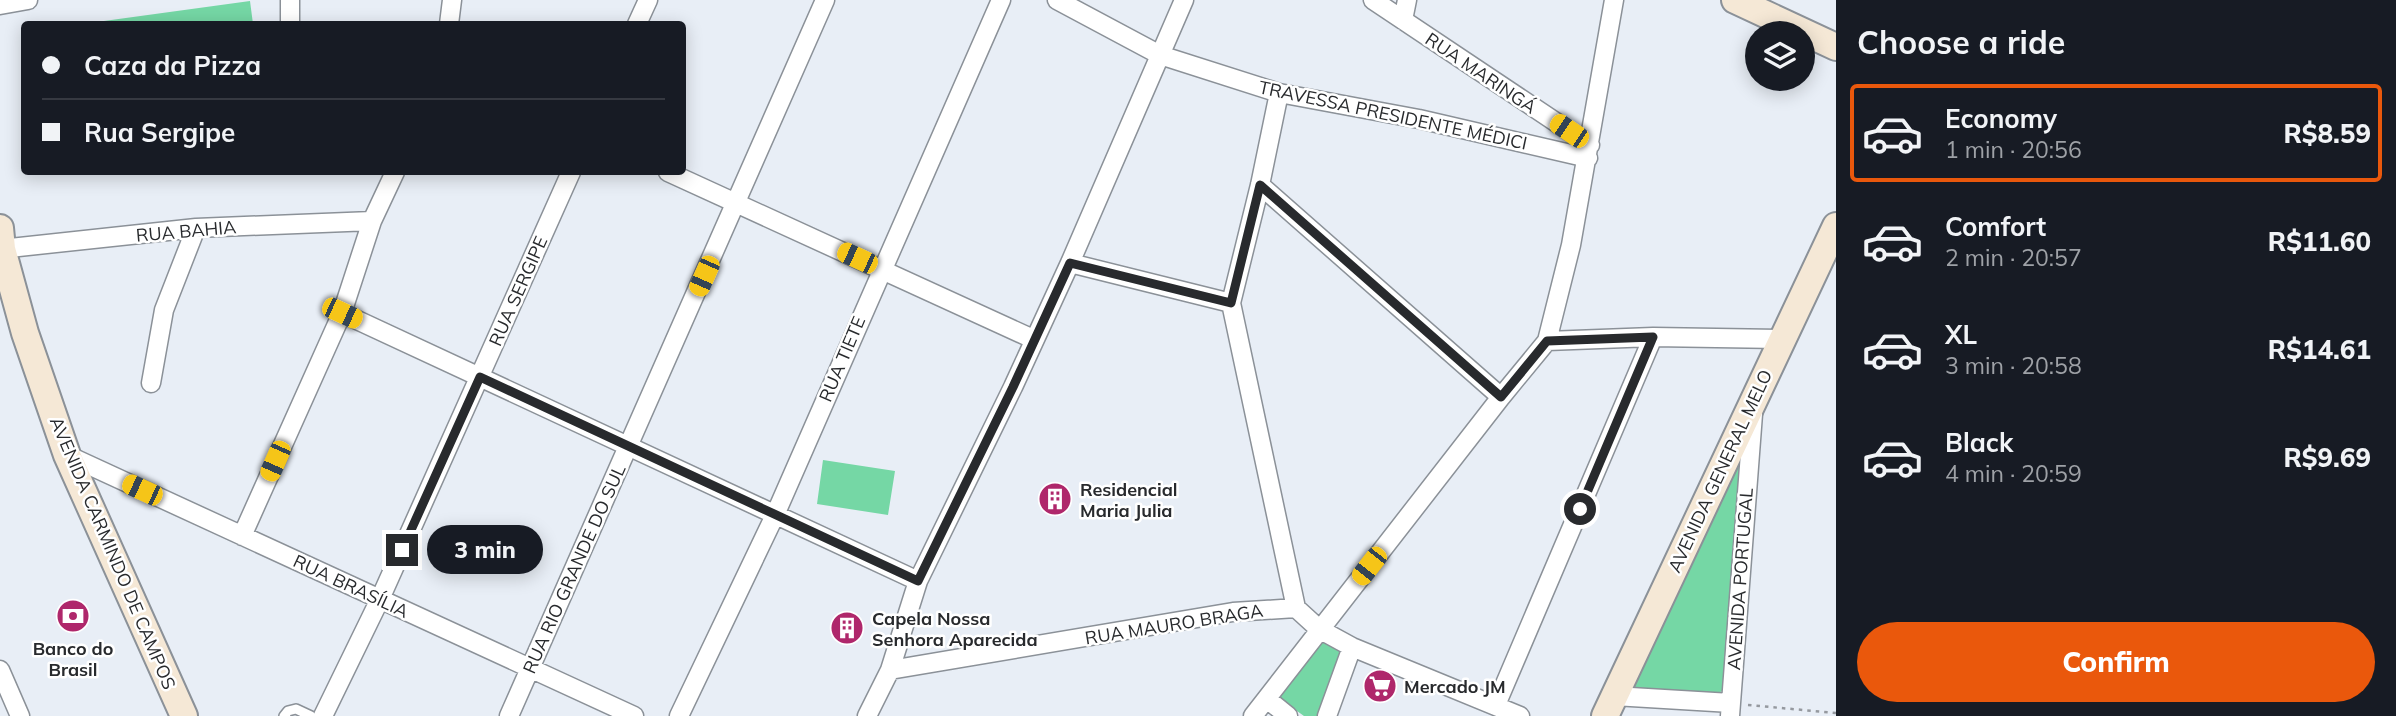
<!DOCTYPE html>
<meta charset="utf-8">
<style>
body{margin:0;font-family:Mulish,sans-serif;background:#20242c;color:#f1f3f6;height:100vh;display:flex;flex-direction:column;font-size:26px;white-space:nowrap}
*{box-sizing:border-box;margin:0}
p{font-size:23px;color:#9ea1a6}
.icon{flex:none;width:38px;height:38px;fill:none;stroke:currentColor;stroke-width:2;stroke-linecap:round;stroke-linejoin:round}
.map{position:relative;flex:1;overflow:hidden}
.panel{display:flex;flex-direction:column;background:#171b24;width:560px}
.panel>*{flex:none}
.hud{position:absolute;left:21px;top:21px;width:665px;height:154px;border-radius:7px;box-shadow:0 4px 18px #0003;display:grid;align-content:center;height:154px;padding:0 21px;background:#171b24}
.fabs{position:absolute;left:1745px;top:21px;display:grid;gap:14px}
.fabs a{display:grid;place-items:center;width:70px;height:70px;border-radius:50%;background:#171b24;box-shadow:0 4px 18px #0003;font-size:35px}
.end{position:absolute;width:32px;height:32px;margin:-16px;border:9px solid #282a2d;background:#fff;box-shadow:0 0 0 4px #fff}
.from{border-radius:50%}
.bubble{position:absolute;height:49px;border-radius:24px;background:#171b24;box-shadow:0 4px 18px #0003;font-size:23px;font-weight:800;line-height:49px;text-align:center}
.car{position:absolute;width:21px;height:42px;margin:-21px -10px;border-radius:9px;box-shadow:0 0 5px 2px #0007;background:linear-gradient(#f5c518 24%,#345 0 40%,#f5c518 0 76%,#345 0 86%,#f5c518 0)}
.hud b{display:flex;align-items:center;gap:24px;height:66px;font-size:26px}
.hud b+b{border-top:2px solid #363941}
.hud i{width:18px;height:18px;background:#f1f3f6}
ul{padding:0;list-style:none}
li{display:flex;align-items:center;gap:21px;height:98px;margin:0 14px 10px;padding:0 7px;border:4px solid transparent;border-radius:7px}
li div{flex:1}
li b{display:block;font-size:26px}
li em{font-style:normal;font-weight:800}
li.active{border-color:#ea580c}
li>.icon{width:63px;height:63px;stroke-width:1.5}
h2{padding:0 21px;font-size:32px;line-height:84px}
.primary-button{display:flex;gap:14px;margin-top:auto;padding:14px 21px}
.primary-button a{flex:1;height:80px;border-radius:42px;background:#ea580c;color:#fff;font-size:28px;font-weight:800;line-height:80px;text-align:center}
main{display:flex;flex:1;min-height:0}
.map>svg:first-child{display:block}
.green{fill:#75d7a5}
.lines{fill:none;stroke-linecap:round;stroke-linejoin:round}
.lane-casing{stroke:#8b9198;stroke-width:12}
.street-casing{stroke:#8b9198;stroke-width:21}
.secondary-casing{stroke:#8b9198;stroke-width:30}
.path{stroke:#95999f;stroke-width:2.5;stroke-dasharray:3.5 5;stroke-linecap:butt}
.lane{stroke:#fff;stroke-width:9}
.street{stroke:#fff;stroke-width:18}
.secondary{stroke:#f5e8d6;stroke-width:26}
.route{stroke:#282a2d;stroke-width:9}
.labels{text-anchor:middle;dominant-baseline:central;stroke-width:5;stroke-linejoin:round;paint-order:stroke}
.street-label{font-size:18px;fill:#282a2d;stroke:#fff}
.poi-label{font-size:18px;font-weight:bold;fill:#282a2d;stroke:#fff;text-anchor:start}
</style>
<main>
<div class="map">
<svg width="1836" height="716" viewBox="0 0 1836 716">
<rect width="100%" height="100%" fill="#e8eef6"/>
<path class="green" d="M250 1 253 24H82Z
M1741 443 1723 690 1714 697 1627 689Z
M823 460 895 471 888 515 817 504Z
M1329 638 1342 647 1344 654 1322 716H1304L1276 696 1320 642Z"/>
<g class="lines">
<defs>
<path id="lane" d="M284 716 288 711 296 709 311 716"/>
<path id="street" d="M290 0V24
M1057 0 1160 55 1279 93 1419 119 1588 158
M1373 0 1590 145
M0 5 28 0
M1403 20 1407 0
M449 24 452 0
M637 24 648 0
M1279 93 1260 185 1231 303 1296 608
M668 172 1033 339
M1260 185 1501 397
M0 249 196 228 372 221
M1070 263 1231 303
M342 313 918 581
M1547 341 1653 337 1783 339
M151 383 164 310 196 228
M67 455 634 716
M242 536 342 313 372 221 395 172
M0 670 20 716
M890 670 1233 612 1296 608 1319 629 1352 647 1520 716
M1614 696 1731 703
M1267 699 1288 716
M1496 705 1653 337
M323 716 380 599 571 172
M509 716 825 0
M679 716 775 515 1001 0
M867 716 890 670 918 581 1013 387 1070 263 1184 0
M1253 716 1501 397 1547 341 1571 245 1614 0
M1327 716 1352 647
M1730 716 1753 414"/>
<path id="secondary" d="M1735 0 1836 47
M0 228 2 249 25 333 67 455 184 716
M1605 716 1836 226"/>
</defs>
<use href="#lane" class="lane-casing"/>
<use href="#street" class="street-casing"/>
<use href="#secondary" class="secondary-casing"/>
<path class="path" d="M1748 705 1836 713"/>
<use href="#lane" class="lane"/>
<use href="#street" class="street"/>
<use href="#secondary" class="secondary"/>
</g>
<g class="lines">
<path class="route" d="M402 550 480 377 918 581 1013 387 1070 263 1231 303 1260 185 1501 397 1547 341 1653 337 1580 509"/>
</g>
<defs>
<symbol id="building-disc" viewBox="-11 -11 22 22"><circle r="9.5" fill="#af276b" stroke="#fff"/><path d="M-4-6H4V6H1V3H-1V6H-4ZM-2.5-4.3h1.7v1.8h-1.7ZM.8-4.3h1.7v1.8H.8ZM-2.5-1h1.7V.8h-1.7ZM.8-1h1.7V.8H.8Z" fill="#fff"/></symbol>
<symbol id="bank-disc" viewBox="-11 -11 22 22"><circle r="9.5" fill="#af276b" stroke="#fff"/><path d="M-6-4H6V4H-6ZM0-2.3a2.3 2.3 0 1 0 0 4.6a2.3 2.3 0 1 0 0-4.6Z" fill="#fff"/></symbol>
<symbol id="supermarket-disc" viewBox="-11 -11 22 22"><circle r="9.5" fill="#af276b" stroke="#fff"/><path d="M-6-5.5h2.5l.6 2H6L4.5 2H-2.5L-4.4-4H-6ZM-1.5 3.2a1.3 1.3 0 1 0 .1 0ZM3 3.2a1.3 1.3 0 1 0 .1 0Z" fill="#fff"/></symbol>
</defs>
<g fill-rule="evenodd">
<use href="#building-disc" x="1036" y="480" width="38" height="38"/>
<use href="#bank-disc" x="54" y="597" width="38" height="38"/>
<use href="#building-disc" x="828" y="609" width="38" height="38"/>
<use href="#supermarket-disc" x="1361" y="667" width="38" height="38"/>
</g>
<g class="labels">
<g class="street-label">
<text transform="translate(1481 73) rotate(34)">RUA MARINGÁ</text>
<text transform="translate(1393 115) rotate(12)">TRAVESSA PRESIDENTE MÉDICI</text>
<text transform="translate(186 231) rotate(-5)">RUA BAHIA</text>
<text transform="translate(518 291) rotate(-66)">RUA SERGIPE</text>
<text transform="translate(842 359) rotate(-67)">RUA TIETE</text>
<text transform="translate(1720 471) rotate(-65)">AVENIDA GENERAL MELO</text>
<text transform="translate(113 553) rotate(67)">AVENIDA CARMINDO DE CAMPOS</text>
<text transform="translate(574 569) rotate(-66)">RUA RIO GRANDE DO SUL</text>
<text transform="translate(1740 579) rotate(-86)">AVENIDA PORTUGAL</text>
<text transform="translate(351 586) rotate(25)">RUA BRASÍLIA</text>
<text transform="translate(1174 624) rotate(-9)">RUA MAURO BRAGA</text>
</g>
<g class="poi-label">
<text x="1080" y="489">Residencial<tspan x="1080" dy="21">Maria Julia</tspan></text>
<text x="872" y="618">Capela Nossa<tspan x="872" dy="21">Senhora Aparecida</tspan></text>
<text x="73" y="648" text-anchor="middle">Banco do<tspan x="73" dy="21">Brasil</tspan></text>
<text x="1404" y="686">Mercado JM</text>
</g>
</g>
</svg>
<div class="fabs">
<a><svg class="icon" aria-label="layers" viewBox="0 0 24 24"><path d="M12 4l9 5-9 5-9-5zM3 14l9 5 9-5"/></svg></a>
</div>
<i class="end from" style="left:1580px;top:509px"></i>
<i class="end" style="left:402px;top:550px"></i>
<div class="bubble" style="left:427px;top:525px;width:116px">3 min</div>
<i class="car" style="left:1569px;top:131px;rotate:304deg"></i>
<i class="car" style="left:857px;top:258px;rotate:295deg"></i>
<i class="car" style="left:704px;top:276px;rotate:204deg"></i>
<i class="car" style="left:342px;top:313px;rotate:115deg"></i>
<i class="car" style="left:275px;top:461px;rotate:204deg"></i>
<i class="car" style="left:142px;top:490px;rotate:295deg"></i>
<i class="car" style="left:1369px;top:566px;rotate:218deg"></i>
<div class="hud">
<b><i class="from"></i>Caza da Pizza</b>
<b><i></i>Rua Sergipe</b>
</div>
</div>
<section class="panel">
<h2>Choose a ride</h2>
<ul>
<li class="active"><svg class="icon" aria-label="car" viewBox="0 0 24 24"><path d="M5 17H2v-5l4-1 3-4h7l3 4 3 1v5h-3M9 17h6M6 11h13"/><circle cx="7" cy="17" r="2"/><circle cx="17" cy="17" r="2"/></svg><div><b>Economy</b><p>1 min · 20:56</p></div><em>R$8.59</em></li>
<li><svg class="icon" aria-label="car" viewBox="0 0 24 24"><path d="M5 17H2v-5l4-1 3-4h7l3 4 3 1v5h-3M9 17h6M6 11h13"/><circle cx="7" cy="17" r="2"/><circle cx="17" cy="17" r="2"/></svg><div><b>Comfort</b><p>2 min · 20:57</p></div><em>R$11.60</em></li>
<li><svg class="icon" aria-label="car" viewBox="0 0 24 24"><path d="M5 17H2v-5l4-1 3-4h7l3 4 3 1v5h-3M9 17h6M6 11h13"/><circle cx="7" cy="17" r="2"/><circle cx="17" cy="17" r="2"/></svg><div><b>XL</b><p>3 min · 20:58</p></div><em>R$14.61</em></li>
<li><svg class="icon" aria-label="car" viewBox="0 0 24 24"><path d="M5 17H2v-5l4-1 3-4h7l3 4 3 1v5h-3M9 17h6M6 11h13"/><circle cx="7" cy="17" r="2"/><circle cx="17" cy="17" r="2"/></svg><div><b>Black</b><p>4 min · 20:59</p></div><em>R$9.69</em></li>
</ul>
<div class="primary-button"><a>Confirm</a></div>
</section>
</main>
